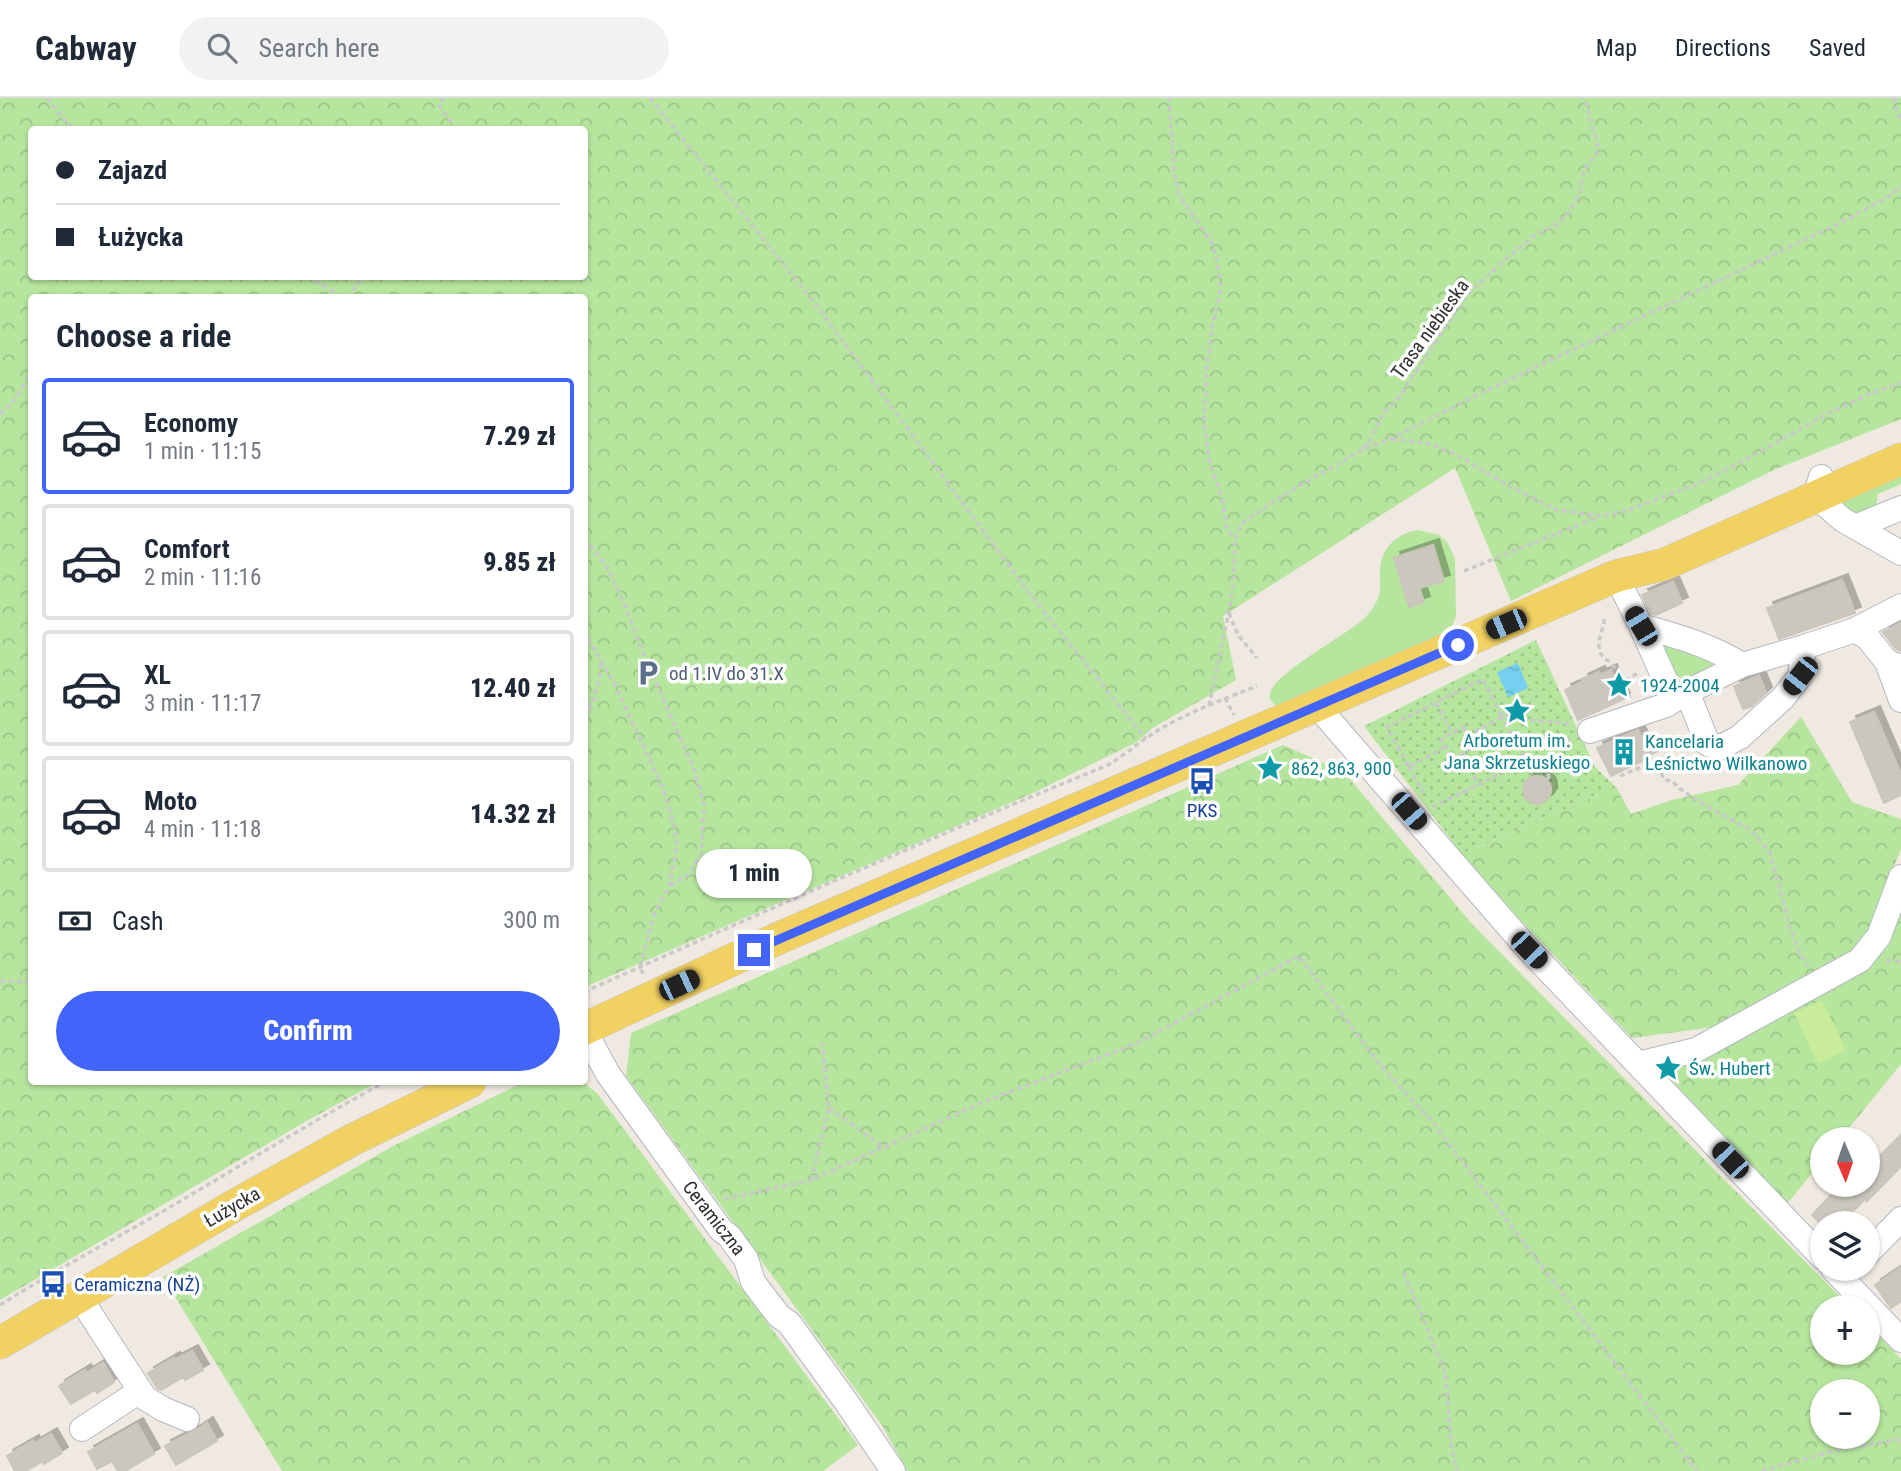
<!DOCTYPE html>
<meta charset="utf-8">
<style>
body{margin:0;font-family:"Roboto Condensed",sans-serif;background:#f2f2f3;color:#1f2937;height:100vh;display:flex;flex-direction:column;font-size:26px;white-space:nowrap}
*{box-sizing:border-box;margin:0}
p{font-size:23px;color:#747a83}
.icon{flex:none;width:38px;height:38px;fill:none;stroke:currentColor;stroke-width:2;stroke-linecap:round;stroke-linejoin:round}
.map{position:relative;flex:1;overflow:hidden}
.details{position:absolute;left:28px;top:196px;width:560px;height:791px;display:flex;flex-direction:column;background:#fff;border-radius:7px;box-shadow:0 2px 5px #0004}
.details>*{flex:none}
.guide{position:absolute;left:28px;top:28px;width:560px;height:154px;border-radius:7px;box-shadow:0 2px 5px #0004;display:grid;align-content:center;height:154px;padding:0 28px;background:#fff}
.needle{width:46px;rotate:178deg}
.fabs{position:absolute;left:1810px;top:1029px;display:grid;gap:14px}
.fabs a{display:grid;place-items:center;width:70px;height:70px;border-radius:50%;background:#fff;box-shadow:0 2px 5px #0004;font-size:35px}
.end{position:absolute;width:32px;height:32px;margin:-16px;border:9px solid #4264fb;background:#fff;box-shadow:0 0 0 4px #fff}
.from{border-radius:50%}
.bubble{position:absolute;height:49px;border-radius:24px;background:#fff;box-shadow:0 2px 5px #0004;font-size:23px;font-weight:800;line-height:49px;text-align:center}
.car{position:absolute;width:21px;height:42px;margin:-21px -10px;border-radius:9px;box-shadow:0 0 5px 2px #0007;background:linear-gradient(#222 24%,#8ab4d8 0 40%,#222 0 76%,#8ab4d8 0 86%,#222 0)}
.guide b{display:flex;align-items:center;gap:24px;height:66px;font-size:26px}
.guide b+b{border-top:2px solid #e0e1e3}
.guide i{width:18px;height:18px;background:#1f2937}
ul{padding:0;list-style:none}
li{display:flex;align-items:center;gap:21px;height:116px;margin:0 14px 10px;padding:0 14px;border:4px solid #e0e1e3;border-radius:7px}
li div{flex:1}
li b{display:block;font-size:26px}
li em{font-style:normal;font-weight:800}
li.current{border-color:#4264fb}
li>.icon{width:63px;height:63px;stroke-width:1.5}
h2{padding:0 28px;font-size:32px;line-height:84px}
.pay{display:flex;align-items:center;gap:18px;height:77px;padding:0 28px;font-size:26px}
.pay p{margin-inline-start:auto}
.cta{display:flex;gap:14px;margin-top:auto;padding:14px 28px}
.cta a{flex:1;height:80px;border-radius:42px;background:#4264fb;color:#fff;font-size:28px;font-weight:800;line-height:80px;text-align:center}
header{display:flex;align-items:center;gap:42px;box-sizing:border-box;height:98px;padding:0 35px;background:#fff;border-bottom:2px solid #e0e1e3}
header strong{font-size:33px}
nav{display:flex;gap:38px;margin-inline-start:auto;font-size:24px}
.search{width:490px;height:63px;background:#f2f2f3;display:flex;align-items:center;gap:18px;box-sizing:border-box;padding:0 24px;border-radius:38px;color:#747a83;font-size:26px}
.map>svg:first-child{display:block}
.grass{fill:#b6e59e}
.forest{fill:url(#forest-crowns);fill-rule:evenodd}
.garden{fill:url(#garden-dots)}
.pitch{fill:#c9ec9a}
.water{fill:url(#water-ripples)}
.building{fill:#cbc7bf;stroke:#cbc5ba;stroke-width:2;filter:url(#shadow)}
.lines{fill:none;stroke-linecap:round;stroke-linejoin:round}
.minor-casing{stroke:#b4b7c1;stroke-width:26}
.major-casing{stroke:#c9c9c9;stroke-width:33}
.path{stroke:#c9c9c9;stroke-width:3.5;stroke-dasharray:5 3.5;stroke-linecap:butt}
.minor{stroke:#fff;stroke-width:24}
.major{stroke:#f2d163;stroke-width:32}
.route{stroke:#4264fb;stroke-width:9}
.labels{text-anchor:middle;dominant-baseline:central;stroke-width:7;stroke-linejoin:round;paint-order:stroke}
.street-label{font-size:19px;fill:#2e2e2e;stroke:#fff}
.service-label{font-size:19px;fill:#4e5e75;stroke:#fff;text-anchor:start}
.culture-label{font-size:19px;fill:#0d838f;stroke:#fff;text-anchor:start}
.transit-label{font-size:19px;fill:#164399;stroke:#fff}
</style>
<header>
<strong>Cabway</strong>
<div class="search"><svg class="icon" aria-label="search" viewBox="0 0 24 24"><circle cx="10" cy="10" r="6"/><path d="M15 15l6 6"/></svg>Search here</div>
<nav><a>Map</a><a>Directions</a><a>Saved</a></nav>
</header>
<div class="map">
<svg width="1901" height="1373" viewBox="0 0 1901 1373">
<defs>
<pattern id="forest-crowns" width="20" height="18" patternUnits="userSpaceOnUse" patternTransform="scale(1.75)"><rect width="20" height="18" fill="#b6e59e"/><path d="M2 6a3 3 0 1 1 6 0M12 15a3 3 0 1 1 6 0" fill="none" stroke="#9dc588"/></pattern>
<pattern id="garden-dots" width="8" height="8" patternUnits="userSpaceOnUse" patternTransform="scale(1.75)"><rect width="8" height="8" fill="#b6e59e"/><path d="M2 2h.1M6 6h.1" fill="none" stroke="#9dc588" stroke-width="1.8" stroke-linecap="round"/></pattern>
<pattern id="water-ripples" width="26" height="14" patternUnits="userSpaceOnUse" patternTransform="scale(1.75)"><rect width="26" height="14" fill="#75cff0"/><path d="M2 4q2-2 4 0t4 0M15 11q2-2 4 0t4 0" fill="none" stroke="#66b2ce"/></pattern>
<filter id="shadow"><feDropShadow dx="6" dy="-6" stdDeviation="0" flood-color="#0004"/></filter>
</defs>
<rect width="100%" height="100%" fill="#efe9e1"/>
<path class="grass" d="M1901 367V386L1878 396 1876 410 1872 413 1845 415 1836 407Z
M1418 432 1439 437 1448 445 1455 461 1456 518 1448 538 1277 609C1273 605 1269 602 1270 596 1272 577 1344 538 1361 523 1369 517 1376 507 1379 497 1381 490 1380 483 1380 476 1380 452 1394 436 1418 432Z
M1652 533 1712 556V567L1688 581 1673 579Z"/>
<path class="forest" d="M0 0H1901V321L1776 371 1511 503 1455 370 1223 518 1236 582 1154 629 1135 645 1033 695 585 889 584 200H32V984H378L310 1021 0 1202ZM32 32H584V178H32Z
M1801 619 1852 704 1901 721V751L1860 850 1714 929 1632 940 1478 777 1462 756 1616 689 1631 716 1672 702 1738 687Z
M1283 647 1344 674 1472 826 1850 1209H1822V1255H1867V1226L1901 1261V1373H907L883 1329 626 978 631 935ZM1822 1293H1867V1339H1822Z
M1901 815V966L1840 1041H1822V1063L1786 1107 1666 976 1871 867 1889 847Z
M524 984H583L597 995 858 1347 823 1373H282L163 1179 395 1047Z"/>
<path class="garden" d="M1536 542 1595 669 1616 689 1462 756 1364 628Z"/>
<path class="pitch" d="M1822 902 1846 952 1818 966 1794 915Z"/>
<path class="water" d="M1518 565 1528 590 1508 599 1497 574Z"/>
<path class="building" d="M1433 447 1444 483 1419 490 1424 504 1409 509 1394 460Z
M1842 482 1855 515 1779 541 1767 510Z
M1673 484 1682 505 1656 517 1651 515 1642 497Z
M1901 525V553L1896 551 1883 534Z
M1611 572 1624 601 1578 622 1565 592 1583 584 1582 582 1599 574 1600 577Z
M1759 578 1766 595 1752 608 1743 611 1734 588Z
M1874 614 1901 677V697L1884 705 1850 624Z
M1638 632 1651 659 1611 678 1597 650Z
M1523 692a14 14 0 1 1 28 0a14 14 0 1 1-28 0Z
M1901 1037V1068L1867 1103V1099L1849 1117 1847 1115 1837 1125H1820L1812 1117 1841 1087H1867V1071Z
M1901 1170V1203L1891 1210 1875 1187Z
M192 1253 203 1272 185 1282 183 1279 161 1292 157 1290 148 1275 174 1260 175 1262Z
M103 1265 114 1284 97 1295 95 1292 71 1306 59 1288 85 1272 87 1275Z
M207 1325 217 1343 176 1367 165 1348 195 1333Z
M137 1326 154 1356 125 1373H118L112 1363 97 1371 88 1354Z
M51 1336 62 1355 44 1366 43 1363 26 1373H15L7 1358 33 1343 34 1346Z"/>
<g class="lines">
<defs>
<path id="minor" d="M1821 379 1815 398 1843 422 1901 455
M1855 429 1901 410
M1616 478 1641 528 1674 602
M1641 528C1676 538 1711 547 1742 567
M1855 532 1868 540 1887 564 1901 569
M1887 564 1901 602
M1687 594 1708 646 1721 649 1740 639 1783 600 1800 578 1804 549
M1317 608 1529 852 1822 1159
M1590 633 1666 607 1687 594 1742 567 1804 549 1855 532 1901 508
M584 932 608 976 721 1132 729 1138 746 1161 753 1184 779 1218 789 1225 847 1305 893 1373
M1638 966 1696 952 1860 862 1879 838 1901 779
M1867 1156 1901 1121
M1833 1171 1901 1242
M80 1200 145 1300 163 1311 187 1321
M82 1331 140 1293"/>
<path id="major" d="M584 931 779 840 1616 478 1665 466 1901 361
M0 1245 237 1106 350 1043 470 984"/>
</defs>
<use href="#minor" class="minor-casing"/>
<use href="#major" class="major-casing"/>
<path class="path" d="M47 0 60 17 75 32
M444 0 439 5C441 15 452 20 454 32
M650 0 817 208 1030 496 1146 641
M1169 0 1174 74 1179 97 1212 145 1217 163 1221 191 1212 230 1207 270 1204 324 1209 362 1222 400 1227 431 1235 441
M1894 0 1896 11 1901 22
M308 178 343 200
M348 200 363 178
M0 316C19 300 21 292 32 271
M1392 341 1431 346 1457 357 1511 389 1557 412 1600 418 1622 414 1698 386 1743 363 1827 316 1870 296 1901 285
M1363 350 1370 343 1383 315 1398 301 1466 198 1506 161 1534 138 1556 127 1569 114 1580 96 1584 73 1588 65 1596 57 1598 46 1589 19 1588 9 1583 0
M584 442 587 443 607 469 627 512 640 548 695 673 704 707 701 757 689 776 670 788
M1464 473 1598 419
M1229 515 1238 537 1257 560
M1604 521C1604 531 1598 539 1599 549 1599 560 1610 562 1615 570 1622 578 1625 591 1630 600
M584 533 614 585 662 688 673 723 677 744 674 763 669 789 656 812 648 838 640 869 644 878
M1618 587 1640 574
M1225 600 1234 617
M1436 605 1452 634
M1209 608 1229 514 1233 487 1235 441 1242 425 1280 399 1362 352 1390 341 1488 292 1840 125 1886 100 1901 89
M1501 617 1524 659 1533 667 1550 678
M584 628 599 583 601 562
M1463 629 1474 649 1452 661 1441 641Z
M1645 636 1664 682 1672 683 1679 690 1698 703 1752 733 1770 755 1790 829 1800 856 1808 868
M1467 638 1502 619
M1445 649 1409 669 1387 629 1483 581 1500 615 1517 621 1572 626
M1463 655 1478 687
M1409 669 1425 698
M1620 678 1656 663
M1547 682 1571 638
M1432 709 1478 687 1526 661
M1886 863H1901
M0 883 32 884
M584 894C758 816 932 739 1108 667 1125 657 1140 643 1157 633 1188 614 1224 601 1257 588
M829 1010 883 1049
M811 1082 829 1010 822 945
M724 1101 811 1082 986 1003 1137 945 1299 858 1380 967 1431 1022 1697 1373
M1404 1175 1446 1276 1451 1347 1457 1373
M0 1207C54 1173 111 1143 167 1111 240 1068 311 1024 385 984
M1762 1373 1834 1353 1901 1341"/>
<use href="#minor" class="minor"/>
<use href="#major" class="major"/>
</g>
<g class="lines">
<path class="route" d="M754 852 1458 547"/>
</g>
<defs>
<symbol id="parking-bare" viewBox="-9 -9 18 18"><path d="M-3.5-5.5H1a3.5 3.5 0 0 1 0 7H-1V5.5H-3.5ZM-1-3.4V-.6H.8a1.4 1.4 0 0 0 0-2.8Z" fill="#5c6f8a" stroke="#fff" stroke-width="2.5" paint-order="stroke"/></symbol>
<symbol id="sight-bare" viewBox="-9 -9 18 18"><path d="M0-6L1.8-2.2L6-1.7L2.9 1.2L3.7 5.4L0 3.3L-3.7 5.4L-2.9 1.2L-6-1.7L-1.8-2.2Z" fill="#0f9aa8" stroke="#fff" stroke-width="2.5" paint-order="stroke"/></symbol>
<symbol id="building-bare" viewBox="-9 -9 18 18"><path d="M-4-6H4V6H1V3H-1V6H-4ZM-2.5-4.3h1.7v1.8h-1.7ZM.8-4.3h1.7v1.8H.8ZM-2.5-1h1.7V.8h-1.7ZM.8-1h1.7V.8H.8Z" fill="#0f9aa8" stroke="#fff" stroke-width="2.5" paint-order="stroke"/></symbol>
<symbol id="bus-bare" viewBox="-9 -9 18 18"><path d="M-5-6H5V4H4V6H2V4H-2V6H-4V4H-5ZM-3.5-4V0h7V-4ZM-3.5 1.2v1.5H-2V1.2ZM2 1.2v1.5H3.5V1.2Z" fill="#1a4fb4" stroke="#fff" stroke-width="2.5" paint-order="stroke"/></symbol>
</defs>
<g fill-rule="evenodd">
<use href="#parking-bare" x="629" y="556" width="38" height="38"/>
<use href="#sight-bare" x="1600" y="568" width="38" height="38"/>
<use href="#sight-bare" x="1498" y="594" width="38" height="38"/>
<use href="#building-bare" x="1605" y="635" width="38" height="38"/>
<use href="#sight-bare" x="1251" y="651" width="38" height="38"/>
<use href="#bus-bare" x="1183" y="664" width="38" height="38"/>
<use href="#sight-bare" x="1649" y="951" width="38" height="38"/>
<use href="#bus-bare" x="34" y="1167" width="38" height="38"/>
</g>
<g class="labels">
<g class="street-label">
<text transform="translate(1430 231) rotate(-54)">Trasa niebieska</text>
<text transform="translate(232 1109) rotate(-30)">Łużycka</text>
<text transform="translate(714 1120) rotate(52)">Ceramiczna</text>
</g>
<g class="service-label">
<text x="669" y="575">od 1.IV do 31.X</text>
</g>
<g class="culture-label">
<text x="1640" y="587">1924-2004</text>
<text x="1517" y="642" text-anchor="middle">Arboretum im.<tspan x="1517" dy="22">Jana Skrzetuskiego</tspan></text>
<text x="1645" y="643">Kancelaria<tspan x="1645" dy="22">Leśnictwo Wilkanowo</tspan></text>
<text x="1291" y="670">862, 863, 900</text>
<text x="1689" y="970">Św. Hubert</text>
</g>
<g class="transit-label">
<text x="1202" y="712">PKS</text>
<text x="74" y="1186" text-anchor="start">Ceramiczna (NŻ)</text>
</g>
</g>
</svg>
<div class="fabs">
<a><svg class="needle" viewBox="-14 -14 28 28"><path d="M0-13l5 13h-10z" fill="#e53935"/><path d="M0 13l5-13h-10z" fill="#747a83"/></svg></a>
<a><svg class="icon" aria-label="layers" viewBox="0 0 24 24"><path d="M12 4l9 5-9 5-9-5zM3 14l9 5 9-5"/></svg></a>
<a>+</a>
<a>−</a>
</div>
<i class="end from" style="left:1458px;top:547px"></i>
<i class="end" style="left:754px;top:852px"></i>
<div class="bubble" style="left:696px;top:751px;width:116px">1 min</div>
<i class="car" style="left:1506px;top:526px;rotate:247deg"></i>
<i class="car" style="left:1641px;top:528px;rotate:329deg"></i>
<i class="car" style="left:1800px;top:578px;rotate:218deg"></i>
<i class="car" style="left:1409px;top:713px;rotate:139deg"></i>
<i class="car" style="left:1529px;top:852px;rotate:136deg"></i>
<i class="car" style="left:679px;top:887px;rotate:65deg"></i>
<i class="car" style="left:1730px;top:1062px;rotate:316deg"></i>
<div class="guide">
<b><i class="from"></i>Zajazd</b>
<b><i></i>Łużycka</b>
</div>
<section class="details">
<h2>Choose a ride</h2>
<ul>
<li class="current"><svg class="icon" aria-label="car" viewBox="0 0 24 24"><path d="M5 17H2v-5l4-1 3-4h7l3 4 3 1v5h-3M9 17h6M6 11h13"/><circle cx="7" cy="17" r="2"/><circle cx="17" cy="17" r="2"/></svg><div><b>Economy</b><p>1 min · 11:15</p></div><em>7.29 zł</em></li>
<li><svg class="icon" aria-label="car" viewBox="0 0 24 24"><path d="M5 17H2v-5l4-1 3-4h7l3 4 3 1v5h-3M9 17h6M6 11h13"/><circle cx="7" cy="17" r="2"/><circle cx="17" cy="17" r="2"/></svg><div><b>Comfort</b><p>2 min · 11:16</p></div><em>9.85 zł</em></li>
<li><svg class="icon" aria-label="car" viewBox="0 0 24 24"><path d="M5 17H2v-5l4-1 3-4h7l3 4 3 1v5h-3M9 17h6M6 11h13"/><circle cx="7" cy="17" r="2"/><circle cx="17" cy="17" r="2"/></svg><div><b>XL</b><p>3 min · 11:17</p></div><em>12.40 zł</em></li>
<li><svg class="icon" aria-label="car" viewBox="0 0 24 24"><path d="M5 17H2v-5l4-1 3-4h7l3 4 3 1v5h-3M9 17h6M6 11h13"/><circle cx="7" cy="17" r="2"/><circle cx="17" cy="17" r="2"/></svg><div><b>Moto</b><p>4 min · 11:18</p></div><em>14.32 zł</em></li>
</ul>
<div class="pay"><svg class="icon" aria-label="cash" viewBox="0 0 24 24"><path d="M3 7h18v10H3z"/><circle cx="12" cy="12" r="2"/></svg>Cash<p>300 m</p></div>
<div class="cta"><a>Confirm</a></div>
</section>
</div>
